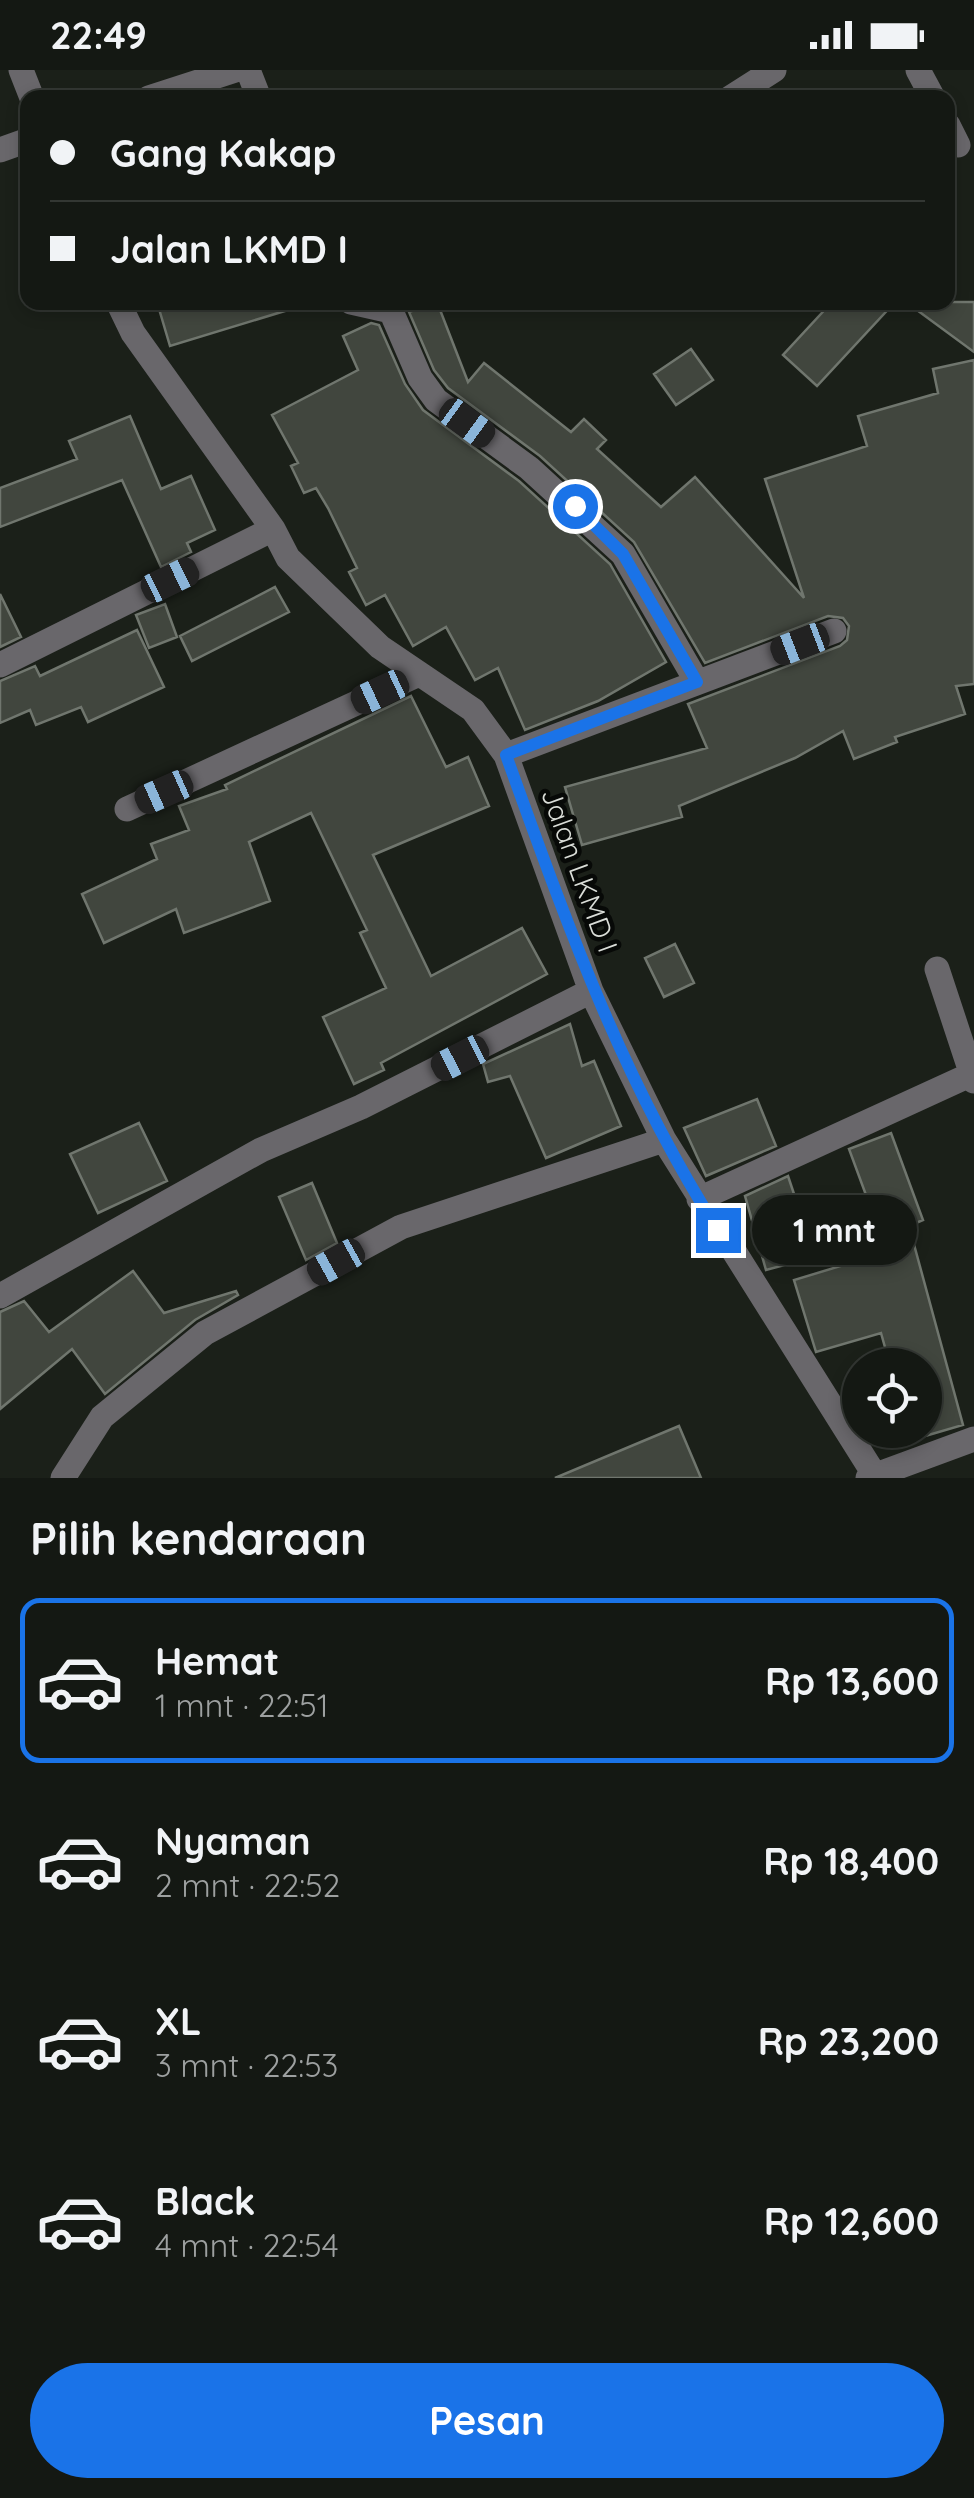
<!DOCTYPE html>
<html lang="id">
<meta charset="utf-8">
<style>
body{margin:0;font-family:Quicksand,sans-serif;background:#1d211c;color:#f1f3f6;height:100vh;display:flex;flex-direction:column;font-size:38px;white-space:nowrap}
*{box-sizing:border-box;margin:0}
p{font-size:32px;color:#9da0a0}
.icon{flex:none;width:55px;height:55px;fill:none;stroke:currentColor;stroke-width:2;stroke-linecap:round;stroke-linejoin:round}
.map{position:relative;height:1408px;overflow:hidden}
.drawer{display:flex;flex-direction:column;background:#141813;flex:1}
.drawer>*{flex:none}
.hud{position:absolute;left:20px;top:20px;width:935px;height:220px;border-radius:20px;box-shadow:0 5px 15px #0003,0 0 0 2px #333733;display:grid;align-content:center;height:220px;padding:0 30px;background:#141813}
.controls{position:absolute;left:842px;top:1278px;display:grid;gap:20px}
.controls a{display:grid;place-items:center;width:100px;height:100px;border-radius:50%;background:#141813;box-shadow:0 5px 15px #0003,0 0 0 2px #333733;font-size:50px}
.end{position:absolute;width:45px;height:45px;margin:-22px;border:12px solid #1a73e8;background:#fff;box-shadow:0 0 0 5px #fff}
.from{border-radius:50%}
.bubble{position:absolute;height:70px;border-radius:35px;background:#141813;box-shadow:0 5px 15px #0003,0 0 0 2px #333733;font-size:32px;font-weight:700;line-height:70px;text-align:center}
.car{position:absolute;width:30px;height:60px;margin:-30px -15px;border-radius:12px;box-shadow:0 0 8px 2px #0007;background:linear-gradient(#222 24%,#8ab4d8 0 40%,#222 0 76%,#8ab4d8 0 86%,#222 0)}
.hud b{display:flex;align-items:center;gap:35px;height:95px;font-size:38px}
.hud b+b{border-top:2px solid #333733}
.hud i{width:25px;height:25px;background:#f1f3f6}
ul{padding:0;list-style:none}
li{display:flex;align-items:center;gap:30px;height:165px;margin:0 20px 15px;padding:0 10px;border:5px solid transparent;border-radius:20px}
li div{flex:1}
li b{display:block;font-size:38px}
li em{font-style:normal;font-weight:700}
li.on{border-color:#1a73e8}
li>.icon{width:90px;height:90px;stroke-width:1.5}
h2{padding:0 30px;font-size:45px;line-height:120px}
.action{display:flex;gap:20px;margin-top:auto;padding:20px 30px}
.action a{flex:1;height:115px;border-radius:60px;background:#1a73e8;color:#fff;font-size:40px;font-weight:700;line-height:115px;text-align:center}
.status{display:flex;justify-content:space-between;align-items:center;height:70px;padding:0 50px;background:#141813;direction:ltr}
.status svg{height:28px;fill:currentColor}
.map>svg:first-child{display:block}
.building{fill:#41463e;stroke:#70766e;stroke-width:2.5}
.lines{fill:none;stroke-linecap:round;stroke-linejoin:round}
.minor{stroke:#69676b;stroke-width:25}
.route{stroke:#1a73e8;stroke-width:12}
.labels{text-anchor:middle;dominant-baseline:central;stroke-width:9;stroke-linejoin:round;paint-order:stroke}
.street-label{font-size:28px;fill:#daddd8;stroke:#070907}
</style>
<div class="status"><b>22:49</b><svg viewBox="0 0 49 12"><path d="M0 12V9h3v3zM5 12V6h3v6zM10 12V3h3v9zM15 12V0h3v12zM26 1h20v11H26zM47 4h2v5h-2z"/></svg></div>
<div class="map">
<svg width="974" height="1408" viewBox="0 0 974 1408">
<rect width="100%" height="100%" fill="#1b2019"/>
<path class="building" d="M157 232H287L288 240 170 276Z
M437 232 468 312 484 293 571 362 584 349 606 370 597 379 661 437 695 407 804 528 765 409 867 376 858 346 938 323 933 299 974 290V614L956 616 965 644 895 667 897 672 854 689 843 661 795 688 679 736 682 747 582 775 565 717 707 678 688 634 840 576 847 570 849 556 843 548 828 546 705 593 634 472 540 386 448 318 434 300 409 242Z
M832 232H895L817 316 783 285Z
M906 232H974V282Z
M371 253 379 255 405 314 423 340 519 411 610 494 666 592 598 631 525 660 498 598 475 610 446 557 413 576 385 525 366 535 349 502 357 498 328 438 316 418 304 423 291 396 298 393 272 345 358 300 343 266Z
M691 279 713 310 676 335 654 304Z
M130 346 161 419 191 406 215 460 187 473 191 482 161 497 122 410 0 457V418L77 389 69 371Z
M275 517 289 542 192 591 180 566Z
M0 524 21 567 0 577Z
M165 534 177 567 149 578 136 545Z
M137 560 164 617 88 652 81 637 36 655 30 640 0 653V611L35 596 40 606Z
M411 626 446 697 468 687 489 736 373 785 431 906 522 858 547 904 381 993 384 1000 354 1014 323 947 386 918 360 863 367 860 311 743 249 772 270 831 184 863 176 839 104 873 82 824 157 789 151 774 189 760 179 736 227 719 225 715Z
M675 874 694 913 664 927 645 888Z
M570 954 582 996 594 991 621 1056 546 1088 510 1006 488 1012 483 994Z
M757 1029 776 1076 706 1106 684 1058Z
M139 1053 167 1111 98 1143 70 1084Z
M891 1063 923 1150 909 1156 963 1355 925 1366V1295H890L881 1263 816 1282 794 1210 887 1182 849 1079Z
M788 1106 815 1187 766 1200 745 1126Z
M312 1113 337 1173 306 1190 279 1127Z
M133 1201 164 1243 236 1221 238 1225 195 1250 105 1324 72 1279 0 1339V1242L24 1231 49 1262Z
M679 1356 701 1408H555Z"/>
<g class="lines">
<path class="minor" d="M21 0 32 28
M248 0 259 28
M918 0 933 28
M149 28 235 0
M730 28 774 0
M948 55 958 75
M0 80 28 70
M118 232 133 263 273 459 288 488 380 577 473 640 506 685 591 921 664 1070 874 1404
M351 232 391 241 420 308 436 330 529 398 623 484 697 612
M0 595 273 459
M506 685 834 561
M127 739 417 605
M937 899 974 1011
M699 1129 972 1004
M0 1226 261 1080 361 1037 591 921
M63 1408 102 1347 205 1263 401 1157 664 1070
M868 1408 974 1369"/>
</g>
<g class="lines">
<path class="route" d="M575 436 623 484 697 612 506 685C567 854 621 1008 718 1160"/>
</g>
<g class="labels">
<g class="street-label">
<text transform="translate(580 800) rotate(70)">Jalan LKMD I</text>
</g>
</g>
</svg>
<div class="controls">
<a><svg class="icon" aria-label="locate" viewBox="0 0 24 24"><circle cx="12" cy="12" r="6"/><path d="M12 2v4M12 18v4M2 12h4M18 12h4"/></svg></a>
</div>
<i class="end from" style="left:575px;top:436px"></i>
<i class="end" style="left:718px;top:1160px"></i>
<div class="bubble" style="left:752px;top:1125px;width:165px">1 mnt</div>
<i class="car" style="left:467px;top:353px;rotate:126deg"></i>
<i class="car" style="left:170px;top:510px;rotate:64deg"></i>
<i class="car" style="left:800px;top:574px;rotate:249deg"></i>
<i class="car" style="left:380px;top:622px;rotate:245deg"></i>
<i class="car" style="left:164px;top:722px;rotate:246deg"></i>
<i class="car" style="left:460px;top:988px;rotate:243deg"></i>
<i class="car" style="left:336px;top:1192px;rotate:241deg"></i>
<div class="hud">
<b><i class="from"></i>Gang Kakap</b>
<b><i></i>Jalan LKMD I</b>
</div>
</div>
<section class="drawer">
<h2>Pilih kendaraan</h2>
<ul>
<li class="on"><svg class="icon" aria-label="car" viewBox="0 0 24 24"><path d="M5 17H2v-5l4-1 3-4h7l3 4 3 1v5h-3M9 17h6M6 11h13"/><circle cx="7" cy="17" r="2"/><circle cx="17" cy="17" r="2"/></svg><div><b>Hemat</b><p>1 mnt · 22:51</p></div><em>Rp 13,600</em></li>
<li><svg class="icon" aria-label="car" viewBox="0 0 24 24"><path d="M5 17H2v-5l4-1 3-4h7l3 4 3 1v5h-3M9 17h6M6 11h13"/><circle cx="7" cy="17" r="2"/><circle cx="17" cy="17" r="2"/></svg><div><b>Nyaman</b><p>2 mnt · 22:52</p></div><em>Rp 18,400</em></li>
<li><svg class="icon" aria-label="car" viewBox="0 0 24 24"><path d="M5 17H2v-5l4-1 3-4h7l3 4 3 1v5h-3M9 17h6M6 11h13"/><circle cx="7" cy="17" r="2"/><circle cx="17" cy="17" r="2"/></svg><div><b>XL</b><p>3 mnt · 22:53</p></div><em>Rp 23,200</em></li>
<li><svg class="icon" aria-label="car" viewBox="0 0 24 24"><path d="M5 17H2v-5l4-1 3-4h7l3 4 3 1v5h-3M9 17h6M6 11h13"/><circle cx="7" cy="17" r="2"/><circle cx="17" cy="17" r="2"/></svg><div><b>Black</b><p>4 mnt · 22:54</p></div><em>Rp 12,600</em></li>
</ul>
<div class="action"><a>Pesan</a></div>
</section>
